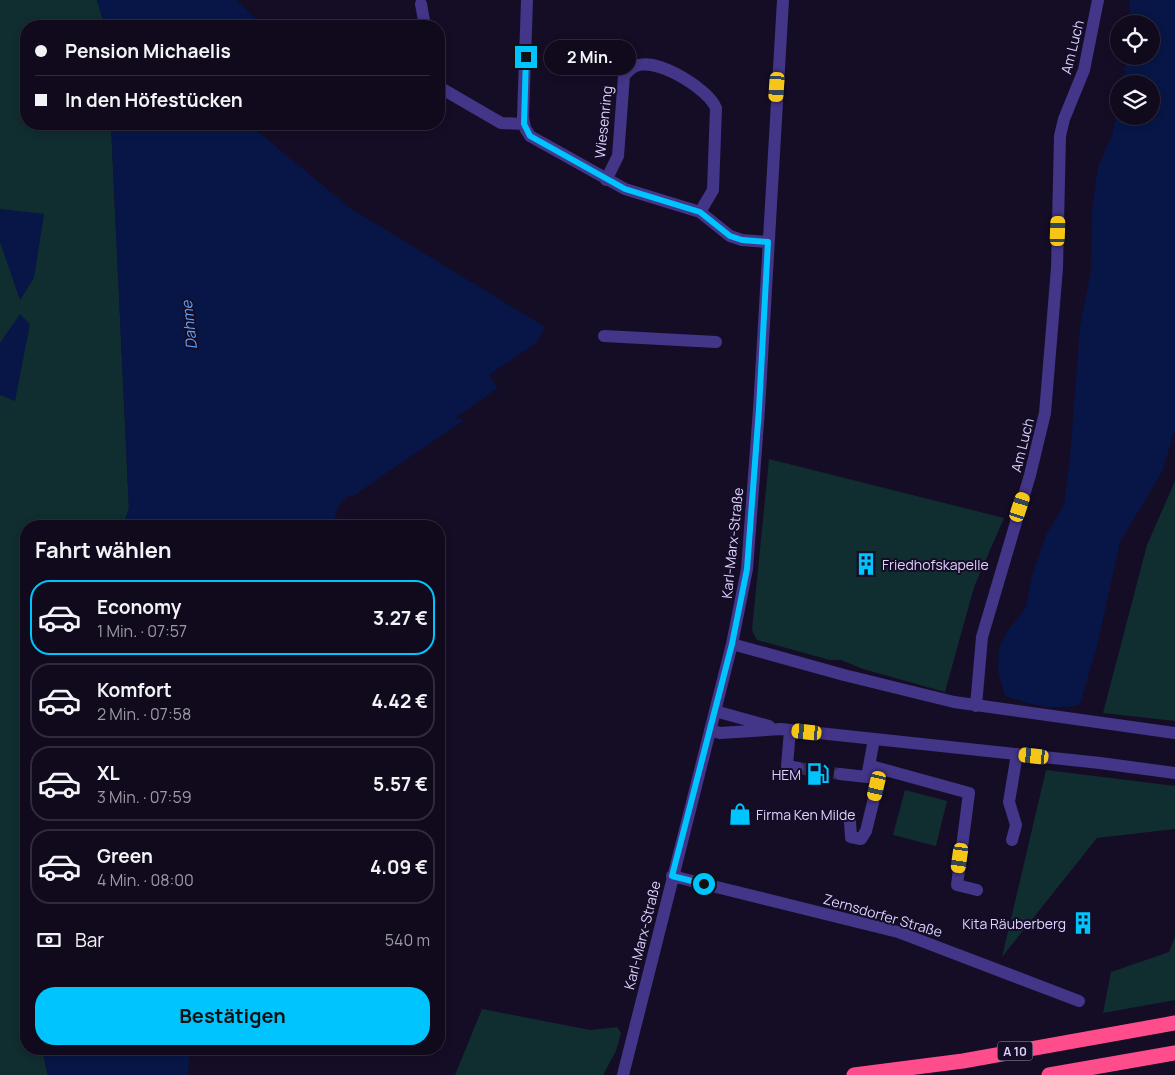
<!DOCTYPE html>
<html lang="de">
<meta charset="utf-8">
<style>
body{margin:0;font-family:Manrope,sans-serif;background:#1e1829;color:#f1f3f6;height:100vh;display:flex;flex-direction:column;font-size:19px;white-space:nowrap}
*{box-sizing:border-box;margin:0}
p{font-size:16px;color:#9c9aa3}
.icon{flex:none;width:28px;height:28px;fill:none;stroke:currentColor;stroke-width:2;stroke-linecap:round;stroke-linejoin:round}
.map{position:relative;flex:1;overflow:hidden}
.sheet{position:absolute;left:20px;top:520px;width:425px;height:535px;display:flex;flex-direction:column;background:#100a1c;border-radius:20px;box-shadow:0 2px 8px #0003,0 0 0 1px #302b3b}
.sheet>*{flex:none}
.top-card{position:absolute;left:20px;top:20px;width:425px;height:110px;border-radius:20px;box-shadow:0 2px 8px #0003,0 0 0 1px #302b3b;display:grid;align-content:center;height:110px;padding:0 15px;background:#100a1c}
.tools{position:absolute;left:1110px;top:15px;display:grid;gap:10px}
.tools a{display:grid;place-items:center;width:50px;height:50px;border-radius:50%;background:#100a1c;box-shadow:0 2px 8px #0003,0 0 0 1px #302b3b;font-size:25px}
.end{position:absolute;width:22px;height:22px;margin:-11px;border:6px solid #00c4fd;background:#111;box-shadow:0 0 0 2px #111}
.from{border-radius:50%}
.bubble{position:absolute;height:35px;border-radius:18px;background:#100a1c;box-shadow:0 2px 8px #0003,0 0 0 1px #302b3b;font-size:16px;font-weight:700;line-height:35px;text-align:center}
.car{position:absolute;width:15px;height:30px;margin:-15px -8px;border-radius:6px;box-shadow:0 0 4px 1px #0007;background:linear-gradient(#f5c518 24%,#345 0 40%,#f5c518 0 76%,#345 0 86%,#f5c518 0)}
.top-card b{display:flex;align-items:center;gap:18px;height:48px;font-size:19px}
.top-card b+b{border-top:1px solid #302b3b}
.top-card i{width:12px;height:12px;background:#f1f3f6}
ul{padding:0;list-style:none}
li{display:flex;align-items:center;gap:15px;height:75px;margin:0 10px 8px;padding:0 5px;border:2px solid #302b3b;border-radius:20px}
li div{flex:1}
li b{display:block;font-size:19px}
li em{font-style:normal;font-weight:700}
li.on{border-color:#00c4fd}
li>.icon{width:45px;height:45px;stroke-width:1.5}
h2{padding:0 15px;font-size:22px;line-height:60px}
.pay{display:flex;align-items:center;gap:12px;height:55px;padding:0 15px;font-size:19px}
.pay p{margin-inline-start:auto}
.cta{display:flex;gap:10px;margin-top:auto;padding:10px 15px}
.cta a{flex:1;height:58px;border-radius:20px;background:#00c4fd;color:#111;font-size:20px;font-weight:700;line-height:58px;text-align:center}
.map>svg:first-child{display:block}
.green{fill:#102d30}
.water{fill:#071646}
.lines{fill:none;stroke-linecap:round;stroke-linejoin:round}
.minor-tunnel{stroke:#332b47;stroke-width:12;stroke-dasharray:12 6;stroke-linecap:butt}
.minor{stroke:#433588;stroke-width:12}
.highway{stroke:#ff4d8c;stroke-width:15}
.route{stroke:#00c4fd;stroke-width:6}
.labels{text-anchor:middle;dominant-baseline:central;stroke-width:4;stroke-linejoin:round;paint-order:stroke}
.shield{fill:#150d26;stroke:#a197be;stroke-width:1}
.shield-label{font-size:12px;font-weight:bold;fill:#ddd2ff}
.street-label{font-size:14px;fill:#ddd2ff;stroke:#150d26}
.poi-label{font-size:14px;fill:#ddd2ff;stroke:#150d26;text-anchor:start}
.water-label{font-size:15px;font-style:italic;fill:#60a2ff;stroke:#150d26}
</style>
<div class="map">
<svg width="1175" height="1075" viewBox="0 0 1175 1075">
<rect width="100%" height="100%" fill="#150d26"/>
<path class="green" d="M0 0H97L105 26H26V124H111L129 509 123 526H26V1049H42L48 1075H0Z
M769 459 1004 518 974 587 945 692 863 669 841 660H830L757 640 752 630Z
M1175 481V721L1103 713 1147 545Z
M1046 770 1175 786V829L1097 838 1002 957Z
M905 790 947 801 936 846 893 835Z
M1175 937V1000L1103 1013 1111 972 1169 952Z
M482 1009 590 1030 617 1027 621 1033 616 1051 603 1075H455Z"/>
<path class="water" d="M97 0H236L256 19 247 26H105Z
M1130 0H1175V430L1162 472 1120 542 1097 646 1080 704C1055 712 1030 704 1005 696L998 671 999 648 1007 632 1026 607 1032 576 1046 535 1064 505 1070 458 1080 327 1091 271 1092 212 1098 166 1112 136 1119 101V116H1151V84H1122L1127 56H1151V24H1129Z
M111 124H249L350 208 545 327 536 343 489 375 498 388 455 418 464 420 353 496 349 495 338 506 333 526H123L129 508Z
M0 209 44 214 34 278 20 300 0 242Z
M20 314 30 324 15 401 0 395V343Z
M42 1049H190L188 1075H48Z"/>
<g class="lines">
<path class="minor-tunnel" d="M798 768 840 774"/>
<path class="minor" d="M527 0 523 117 525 128 530 136 625 189 700 212 730 236 742 240 768 242
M421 4 425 26
M439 87 501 123 524 124
M606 180 618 156 624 76C628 71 632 66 639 65 661 60 708 89 716 108L713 190 700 212
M604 336 716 342
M732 644 844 675 954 702 1175 733
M976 706 982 637 1030 475 1045 413 1057 268 1060 136 1064 119 1084 70 1098 0
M715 711 769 726
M710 730 720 733 781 729 1100 763 1175 773
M790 730 787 766 798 768
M871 766 969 793 957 885 977 890
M840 774 867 777 874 739
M850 822 851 837 861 839 866 831 881 770
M1012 840 1016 825 1009 802 1017 754
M672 876 898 932 1079 1001
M623 1075 732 644 747 569 759 409 783 0"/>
<path class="highway" d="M854 1075 963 1061 1175 1023
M1049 1075 1175 1053"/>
</g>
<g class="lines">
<path class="route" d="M526 57 524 124 530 136 625 189 700 212 730 236 742 240 768 242 759 409 747 569 732 644 672 876 704 884"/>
</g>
<defs>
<symbol id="building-bare" viewBox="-9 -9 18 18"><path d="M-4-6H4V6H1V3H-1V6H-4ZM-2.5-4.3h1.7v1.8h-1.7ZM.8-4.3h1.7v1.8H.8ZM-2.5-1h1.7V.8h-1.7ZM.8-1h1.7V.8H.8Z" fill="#00c4fd" stroke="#150d26" stroke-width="2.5" paint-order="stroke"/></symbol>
<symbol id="fuel-bare" viewBox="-9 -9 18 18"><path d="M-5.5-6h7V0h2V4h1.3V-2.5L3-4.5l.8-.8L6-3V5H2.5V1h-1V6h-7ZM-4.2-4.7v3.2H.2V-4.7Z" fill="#00c4fd" stroke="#150d26" stroke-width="2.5" paint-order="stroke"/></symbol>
<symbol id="shop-bare" viewBox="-9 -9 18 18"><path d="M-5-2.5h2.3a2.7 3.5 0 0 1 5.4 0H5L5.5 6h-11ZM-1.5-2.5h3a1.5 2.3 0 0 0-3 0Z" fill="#00c4fd" stroke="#150d26" stroke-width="2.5" paint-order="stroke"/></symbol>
</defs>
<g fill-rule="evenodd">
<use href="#building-bare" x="850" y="548" width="32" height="32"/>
<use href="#fuel-bare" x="802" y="758" width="32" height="32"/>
<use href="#shop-bare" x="724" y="798" width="32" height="32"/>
<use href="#building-bare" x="1067" y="907" width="32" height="32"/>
</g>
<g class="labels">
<rect class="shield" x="997.5" y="1041.5" width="35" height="19" rx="4"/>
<g class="shield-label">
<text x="1015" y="1051">A 10</text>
</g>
<g class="street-label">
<text transform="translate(1072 47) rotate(-76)">Am Luch</text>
<text transform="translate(603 122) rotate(-84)">Wiesenring</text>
<text transform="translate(1022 445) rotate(-76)">Am Luch</text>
<text transform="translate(732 543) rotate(-84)">Karl-Marx-Straße</text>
<text transform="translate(883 915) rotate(16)">Zernsdorfer Straße</text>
<text transform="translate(642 935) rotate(-76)">Karl-Marx-Straße</text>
</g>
<g class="poi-label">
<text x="882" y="564">Friedhofskapelle</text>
<text x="801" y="774" text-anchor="end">HEM</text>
<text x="756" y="814">Firma Ken Milde</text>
<text x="1066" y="923" text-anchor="end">Kita Räuberberg</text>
</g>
<g class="water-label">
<text transform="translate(189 325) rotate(-96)">Dahme</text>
</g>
</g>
</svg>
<div class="tools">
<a><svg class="icon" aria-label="locate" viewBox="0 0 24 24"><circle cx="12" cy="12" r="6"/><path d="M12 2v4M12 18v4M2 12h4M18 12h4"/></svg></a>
<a><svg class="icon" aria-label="layers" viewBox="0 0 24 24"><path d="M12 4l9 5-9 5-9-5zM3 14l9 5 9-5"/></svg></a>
</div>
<i class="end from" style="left:704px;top:884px"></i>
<i class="end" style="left:526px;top:57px"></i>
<div class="bubble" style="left:544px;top:40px;width:92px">2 Min.</div>
<i class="car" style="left:777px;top:87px;rotate:184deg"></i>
<i class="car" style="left:1058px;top:231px;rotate:2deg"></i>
<i class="car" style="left:1020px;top:507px;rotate:18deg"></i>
<i class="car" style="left:807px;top:732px;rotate:276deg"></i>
<i class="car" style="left:1034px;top:756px;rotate:276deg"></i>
<i class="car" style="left:877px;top:786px;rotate:193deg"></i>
<i class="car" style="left:960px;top:858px;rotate:188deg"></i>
<div class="top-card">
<b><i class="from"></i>Pension Michaelis</b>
<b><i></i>In den Höfestücken</b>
</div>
<section class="sheet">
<h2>Fahrt wählen</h2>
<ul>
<li class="on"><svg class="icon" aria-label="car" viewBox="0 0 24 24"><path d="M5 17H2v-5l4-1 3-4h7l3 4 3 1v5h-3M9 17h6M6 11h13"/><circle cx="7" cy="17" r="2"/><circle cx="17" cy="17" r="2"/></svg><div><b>Economy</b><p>1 Min. · 07:57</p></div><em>3.27 €</em></li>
<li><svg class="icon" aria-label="car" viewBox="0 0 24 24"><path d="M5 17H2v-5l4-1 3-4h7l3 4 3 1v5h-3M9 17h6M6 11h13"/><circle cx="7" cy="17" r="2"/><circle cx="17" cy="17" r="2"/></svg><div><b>Komfort</b><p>2 Min. · 07:58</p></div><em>4.42 €</em></li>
<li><svg class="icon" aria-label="car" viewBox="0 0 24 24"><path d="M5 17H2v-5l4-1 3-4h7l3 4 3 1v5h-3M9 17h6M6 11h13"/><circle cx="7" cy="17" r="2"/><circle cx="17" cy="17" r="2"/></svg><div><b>XL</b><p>3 Min. · 07:59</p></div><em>5.57 €</em></li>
<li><svg class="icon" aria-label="car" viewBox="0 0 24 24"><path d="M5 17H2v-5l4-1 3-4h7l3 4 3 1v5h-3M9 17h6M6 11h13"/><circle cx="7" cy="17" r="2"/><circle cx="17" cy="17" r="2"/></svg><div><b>Green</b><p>4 Min. · 08:00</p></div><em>4.09 €</em></li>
</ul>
<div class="pay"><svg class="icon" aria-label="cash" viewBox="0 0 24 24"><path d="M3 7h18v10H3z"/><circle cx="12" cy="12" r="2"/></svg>Bar<p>540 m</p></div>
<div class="cta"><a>Bestätigen</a></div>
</section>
</div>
